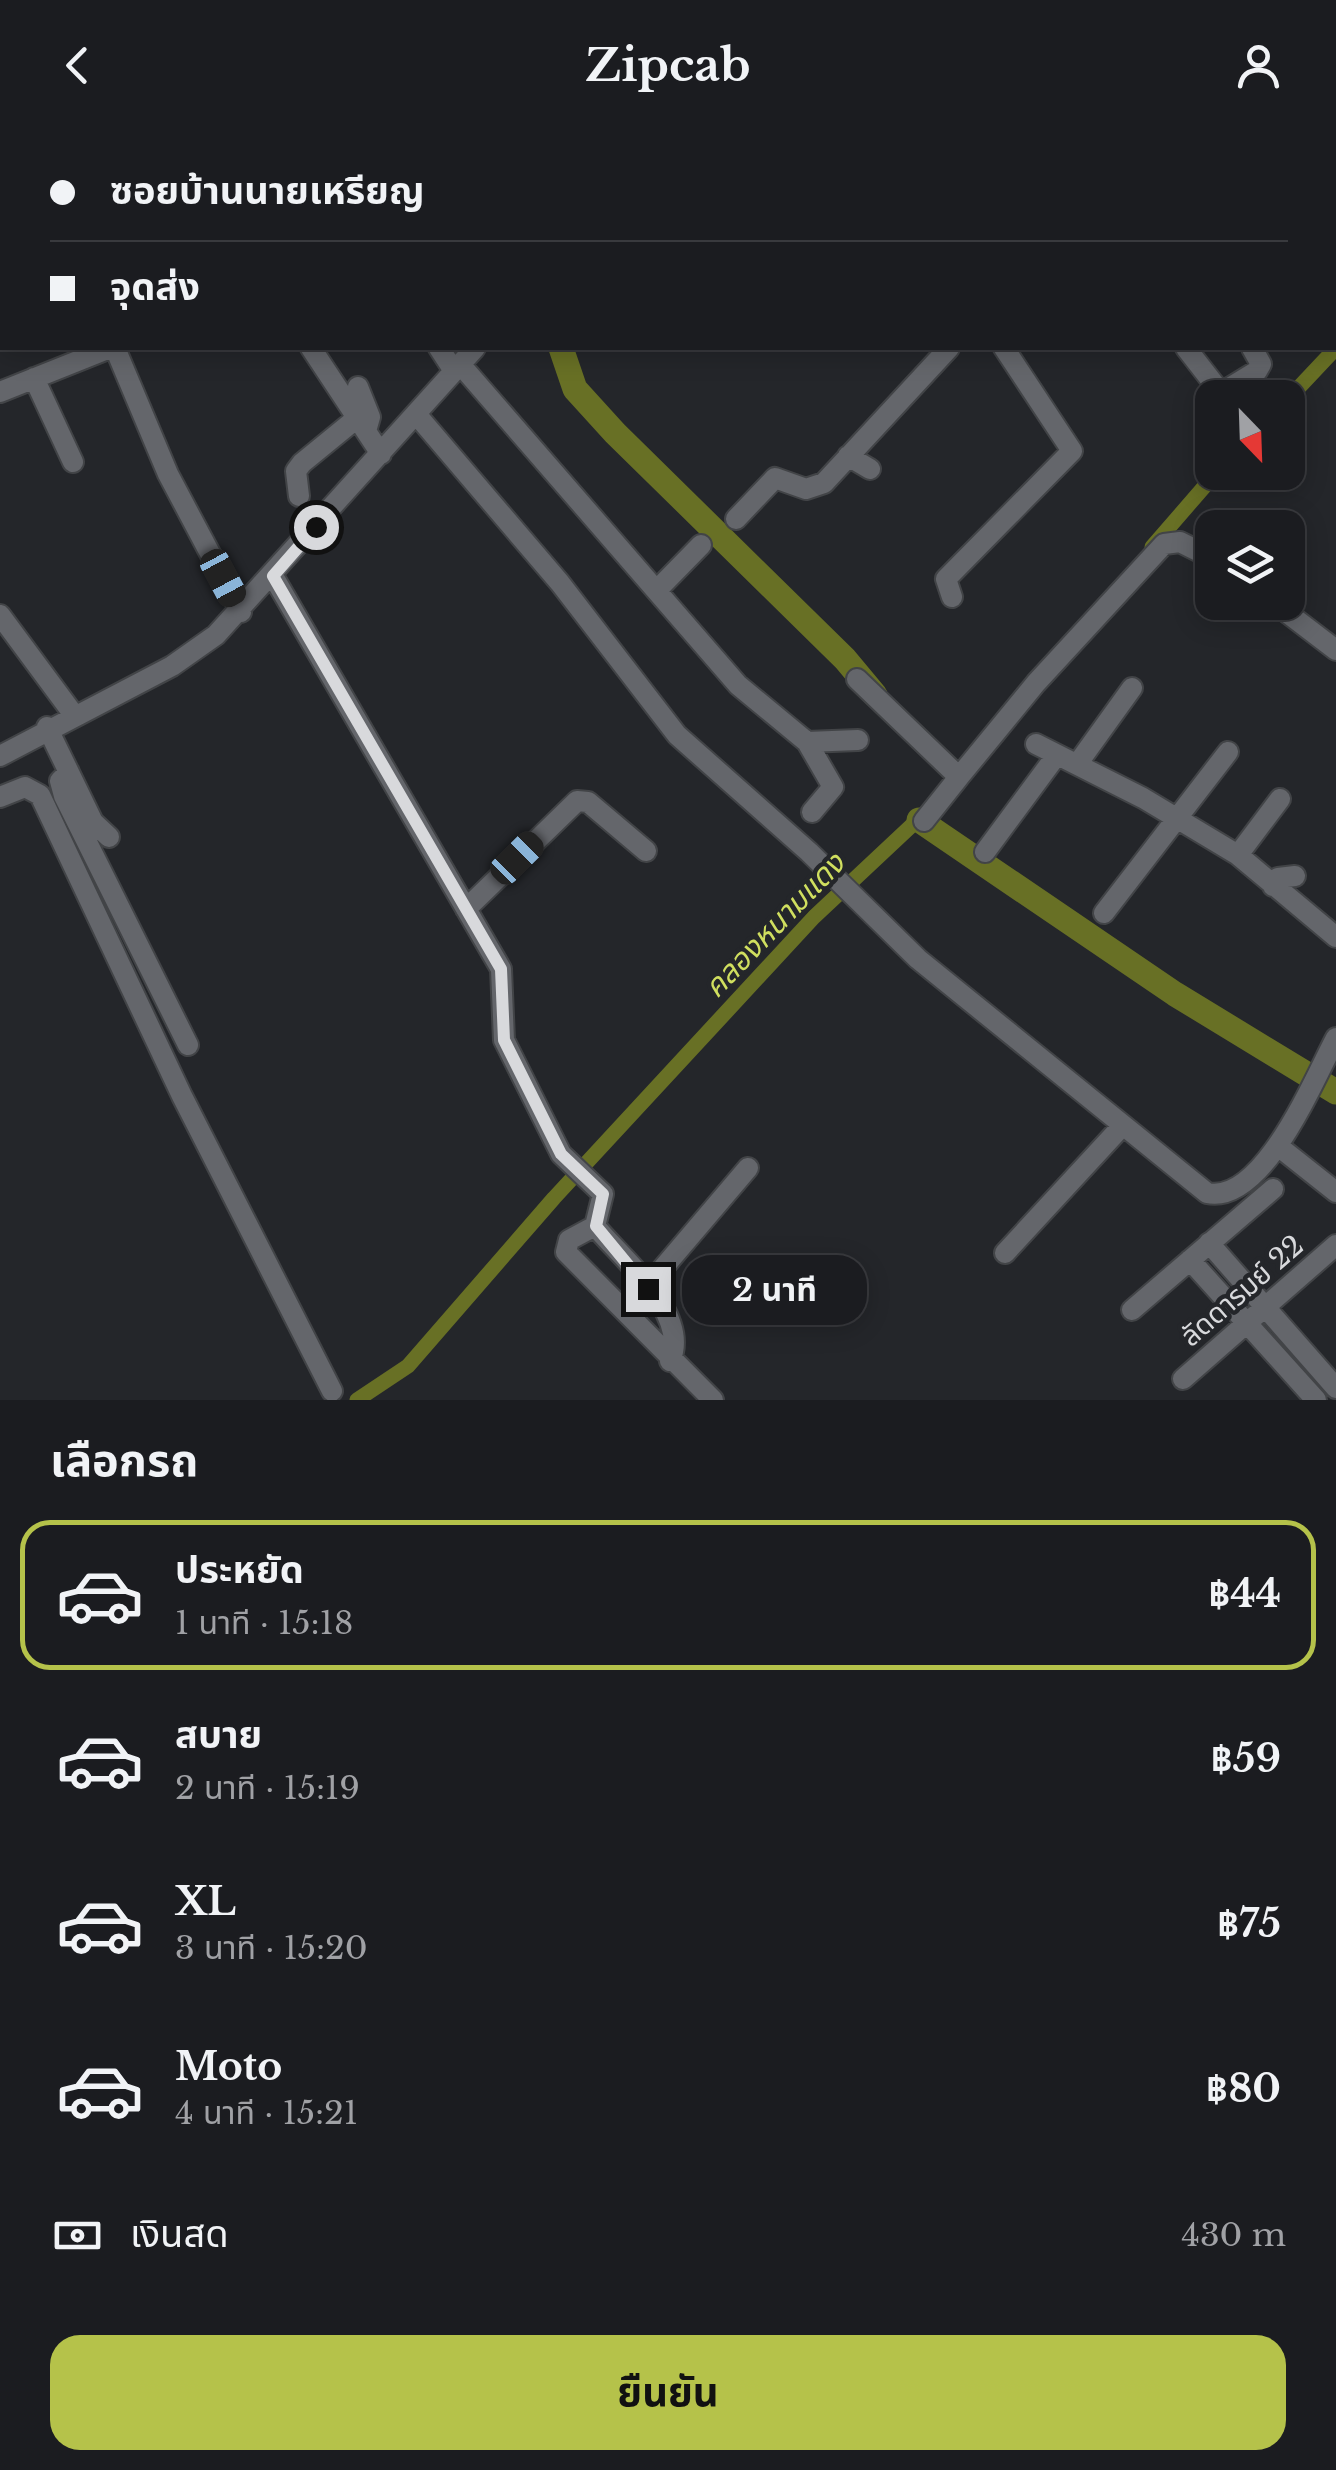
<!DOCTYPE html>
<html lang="th">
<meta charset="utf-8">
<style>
body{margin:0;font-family:"Libre Baskerville","Noto Sans Thai",serif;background:#28292d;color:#f1f3f6;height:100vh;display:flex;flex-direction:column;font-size:38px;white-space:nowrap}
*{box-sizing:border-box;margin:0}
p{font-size:32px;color:#a0a1a5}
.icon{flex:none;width:55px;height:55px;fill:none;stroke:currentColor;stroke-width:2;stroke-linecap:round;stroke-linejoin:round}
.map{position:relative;height:1270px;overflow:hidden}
.drawer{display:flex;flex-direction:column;background:#1b1c20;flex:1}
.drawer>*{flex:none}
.guide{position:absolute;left:0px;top:0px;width:1338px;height:220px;box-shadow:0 5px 25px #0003,0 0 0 2px #393a3e;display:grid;align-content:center;height:220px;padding:0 50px;background:#1b1c20}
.needle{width:65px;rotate:157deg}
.controls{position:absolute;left:1195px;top:250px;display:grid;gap:20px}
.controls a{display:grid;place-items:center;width:110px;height:110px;border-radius:20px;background:#1b1c20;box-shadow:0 5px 25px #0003,0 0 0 2px #393a3e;font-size:50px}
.end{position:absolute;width:45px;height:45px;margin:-22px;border:12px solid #d8d9dc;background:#111;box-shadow:0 0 0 5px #111}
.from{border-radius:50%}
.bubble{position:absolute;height:70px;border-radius:30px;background:#1b1c20;box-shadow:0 5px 25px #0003,0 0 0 2px #393a3e;font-size:32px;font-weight:700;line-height:70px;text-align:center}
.car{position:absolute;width:30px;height:60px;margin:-30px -15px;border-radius:12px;box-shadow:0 0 8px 2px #0007;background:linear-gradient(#222 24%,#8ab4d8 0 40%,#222 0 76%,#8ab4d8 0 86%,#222 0)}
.guide b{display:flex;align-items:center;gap:35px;height:95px;font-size:38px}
.guide b+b{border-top:2px solid #393a3e}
.guide i{width:25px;height:25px;background:#f1f3f6}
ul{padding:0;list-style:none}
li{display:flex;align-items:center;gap:30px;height:150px;margin:0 20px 15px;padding:0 30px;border:5px solid transparent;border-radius:30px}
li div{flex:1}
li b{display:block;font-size:38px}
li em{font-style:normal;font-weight:700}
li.on{border-color:#b5c24a}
li>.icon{width:90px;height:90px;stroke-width:1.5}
h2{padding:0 50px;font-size:45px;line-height:120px}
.pay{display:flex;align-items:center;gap:25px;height:110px;padding:0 50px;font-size:38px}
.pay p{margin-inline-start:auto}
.primary-button{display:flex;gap:20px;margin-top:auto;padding:20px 50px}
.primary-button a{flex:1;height:115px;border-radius:30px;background:#b5c24a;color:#111;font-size:40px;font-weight:700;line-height:115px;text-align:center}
header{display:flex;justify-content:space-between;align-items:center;height:130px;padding:0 50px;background:#1b1c20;font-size:45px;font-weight:700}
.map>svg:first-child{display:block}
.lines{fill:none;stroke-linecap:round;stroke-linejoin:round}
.canal{stroke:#687025;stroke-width:15}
.river{stroke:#687025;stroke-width:25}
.minor-casing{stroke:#424447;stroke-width:24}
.minor{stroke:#64666b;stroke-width:20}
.route{stroke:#d8d9dc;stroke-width:12}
.labels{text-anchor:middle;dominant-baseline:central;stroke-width:9;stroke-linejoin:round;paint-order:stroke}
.street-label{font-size:28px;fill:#d8d9dc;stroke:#24262a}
.water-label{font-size:30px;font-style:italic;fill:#d0df5f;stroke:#24262a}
</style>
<header><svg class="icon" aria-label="back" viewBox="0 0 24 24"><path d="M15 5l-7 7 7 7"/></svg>Zipcab<svg class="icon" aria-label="person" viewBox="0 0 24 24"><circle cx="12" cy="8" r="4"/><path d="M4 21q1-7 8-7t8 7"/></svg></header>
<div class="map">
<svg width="1336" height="1270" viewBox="0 0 1336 1270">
<rect width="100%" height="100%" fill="#24262a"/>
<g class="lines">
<path class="canal" d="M712 2 714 0
M1288 269 1336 218
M1152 417 1217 342
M357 1270 408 1236 554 1068 814 787 926 682"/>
<path class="river" d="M561 218 575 259 615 303 845 529 875 565
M919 690 1175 864 1336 962"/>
<defs>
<path id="minor" d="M21 0 22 2
M124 0 126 2
M293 0 294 2
M436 0 438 2
M849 0 851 2
M1115 0 1116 2
M666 2 668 0
M735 2 738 0
M1043 2 1047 0
M0 97 2 102
M1335 147H1336
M0 162 2 161
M115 218 168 344 241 482
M311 218 381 324
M439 218 454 241
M1186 218 1221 263 1257 241 1261 234 1252 218
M460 234 738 555 807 612 858 610
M34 248 73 332
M358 257 370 287 366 301
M0 262 110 218
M416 284 560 453 677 605 809 722 918 829 1207 1063C1263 1075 1314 949 1336 908
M848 326 870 339
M299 366 296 341 302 333 357 288
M736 389 775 348 806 359 824 353 949 218
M273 446 501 839 504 910 561 1024 603 1064 595 1096C623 1130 691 1184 670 1231
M658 459 701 415
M952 467 946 449 1072 321 1004 218
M1273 472 1336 520
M0 485 74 585
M857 549 959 647 1036 553 1164 414 1180 412 1212 428
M47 597 93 692 109 707
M807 612 833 657 812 682
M1036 614 1143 668 1238 725 1336 807
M0 626 172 536 216 505 475 218
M1078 633 1132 558
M69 642 60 651 64 666 188 915
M0 667 25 657 40 665 182 966 332 1261
M924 691 959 647
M985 722 1056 626
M1238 725 1280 669
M1273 756 1278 748 1295 746
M466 779 577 671 588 672 646 721
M1104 783 1228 622
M1278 1016 1336 1062
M595 1096 569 1110 566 1122 713 1270
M1209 1113 1336 1258
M1005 1123 1123 995
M1190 1130 1316 1270
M656 1168 658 1144 748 1038
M1132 1180 1273 1059
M1183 1249 1336 1115"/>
</defs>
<use href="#minor" class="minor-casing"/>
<use href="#minor" class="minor"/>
</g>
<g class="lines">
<path class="route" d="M316 397 273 446 501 839 504 910 561 1024 603 1064 596 1096 648 1159"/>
</g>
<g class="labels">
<g class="street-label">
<text transform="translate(1242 1161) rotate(-41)">ลัดดารมย์ 22</text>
</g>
<g class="water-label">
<text transform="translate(774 795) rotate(-46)">คลองหนามแดง</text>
</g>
</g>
</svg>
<div class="controls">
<a><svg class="needle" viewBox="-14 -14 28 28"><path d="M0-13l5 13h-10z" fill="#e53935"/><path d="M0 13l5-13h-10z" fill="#a0a1a5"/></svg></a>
<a><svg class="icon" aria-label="layers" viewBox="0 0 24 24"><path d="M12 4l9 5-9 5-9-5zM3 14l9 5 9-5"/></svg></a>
</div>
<i class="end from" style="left:316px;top:397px"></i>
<i class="end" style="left:648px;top:1159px"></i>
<div class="bubble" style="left:682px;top:1125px;width:185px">2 นาที</div>
<i class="car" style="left:223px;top:448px;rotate:152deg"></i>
<i class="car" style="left:517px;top:728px;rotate:45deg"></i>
<div class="guide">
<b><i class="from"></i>ซอยบ้านนายเหรียญ</b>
<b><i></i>จุดส่ง</b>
</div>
</div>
<section class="drawer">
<h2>เลือกรถ</h2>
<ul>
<li class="on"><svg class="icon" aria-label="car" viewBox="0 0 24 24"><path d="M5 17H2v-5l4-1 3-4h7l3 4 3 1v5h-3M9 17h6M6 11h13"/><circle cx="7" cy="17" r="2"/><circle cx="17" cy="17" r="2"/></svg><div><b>ประหยัด</b><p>1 นาที · 15:18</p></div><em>฿44</em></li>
<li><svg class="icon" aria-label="car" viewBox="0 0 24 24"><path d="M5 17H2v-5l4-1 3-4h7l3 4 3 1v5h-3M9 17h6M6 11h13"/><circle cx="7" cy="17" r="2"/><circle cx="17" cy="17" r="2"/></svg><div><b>สบาย</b><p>2 นาที · 15:19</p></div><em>฿59</em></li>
<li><svg class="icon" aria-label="car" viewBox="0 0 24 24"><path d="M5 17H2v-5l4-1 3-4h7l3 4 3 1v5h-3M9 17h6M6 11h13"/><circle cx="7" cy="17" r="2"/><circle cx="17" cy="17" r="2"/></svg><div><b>XL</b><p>3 นาที · 15:20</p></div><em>฿75</em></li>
<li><svg class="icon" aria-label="car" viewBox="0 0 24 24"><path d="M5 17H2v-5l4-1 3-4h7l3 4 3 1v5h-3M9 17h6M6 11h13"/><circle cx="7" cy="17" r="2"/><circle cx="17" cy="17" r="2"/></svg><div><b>Moto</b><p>4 นาที · 15:21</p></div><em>฿80</em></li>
</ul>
<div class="pay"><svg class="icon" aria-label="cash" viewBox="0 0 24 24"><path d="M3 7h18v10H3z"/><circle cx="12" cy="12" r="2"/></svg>เงินสด<p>430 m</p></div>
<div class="primary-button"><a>ยืนยัน</a></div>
</section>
